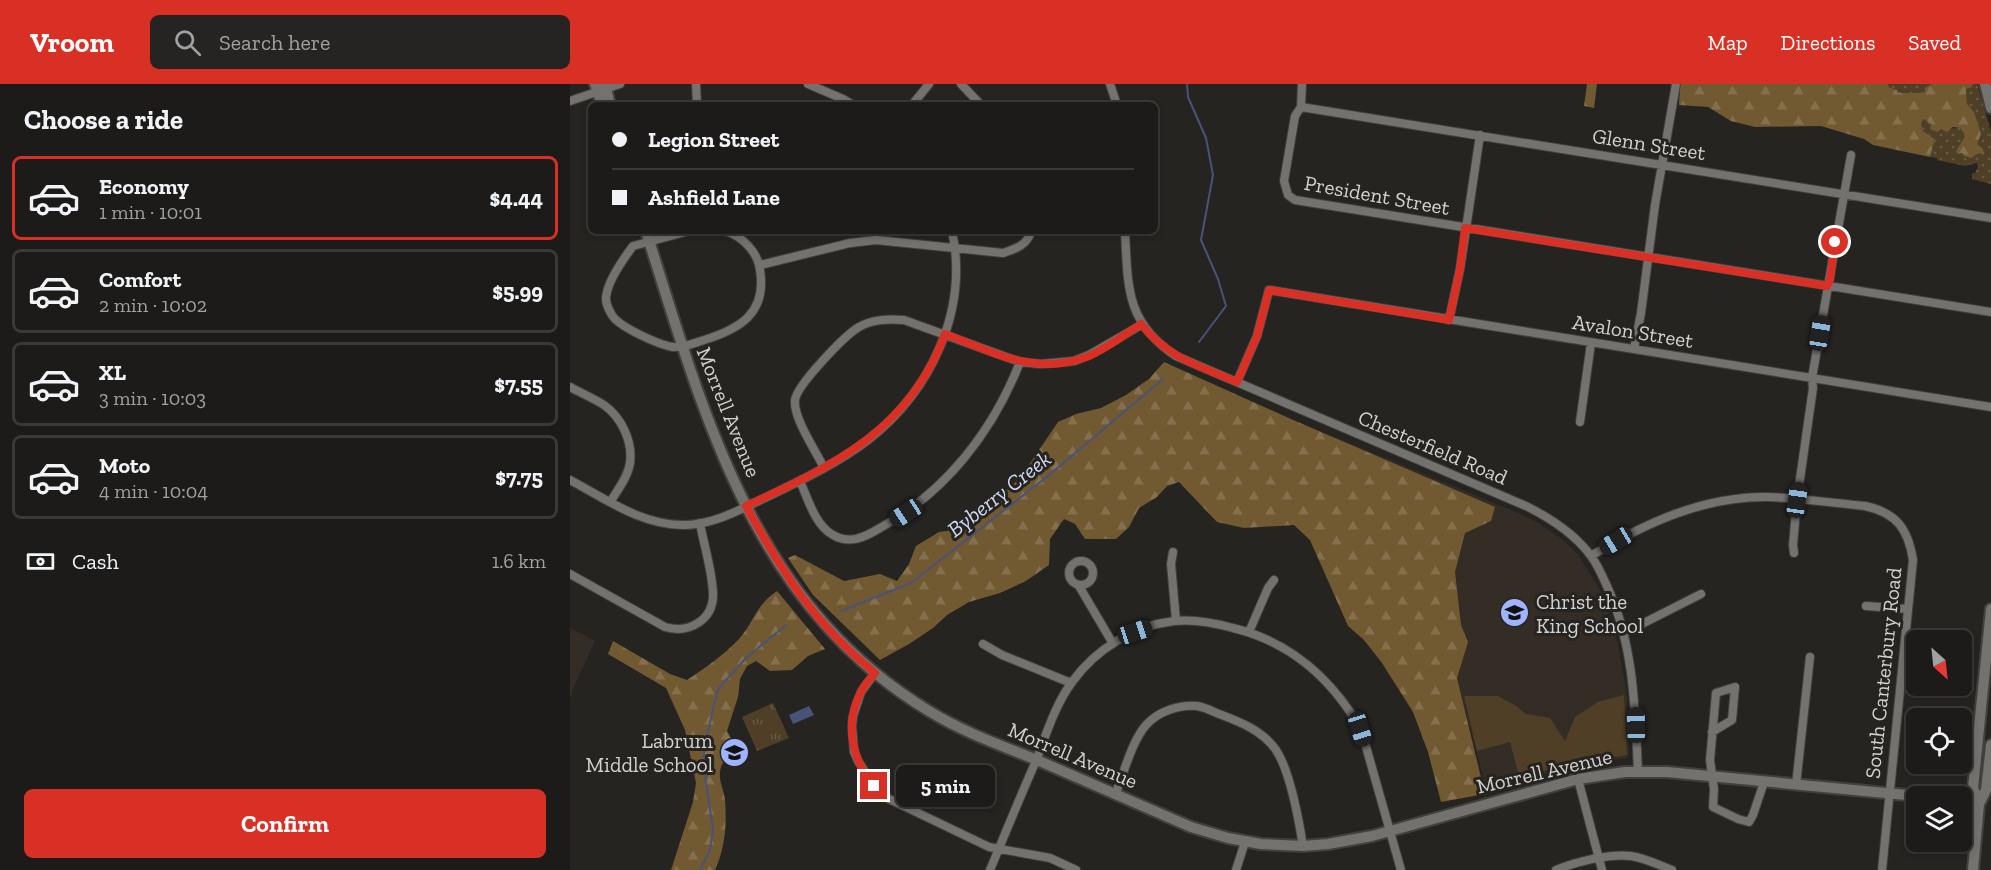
<!DOCTYPE html>
<meta charset="utf-8">
<style>
body{margin:0;font-family:"Zilla Slab",serif;background:#252422;color:#f1f3f6;height:100vh;display:flex;flex-direction:column;font-size:22px;white-space:nowrap}
*{box-sizing:border-box;margin:0}
p{font-size:20px;color:#a0a1a2}
.icon{flex:none;width:33px;height:33px;fill:none;stroke:currentColor;stroke-width:2;stroke-linecap:round;stroke-linejoin:round}
.map{position:relative;flex:1;overflow:hidden}
.panel{display:flex;flex-direction:column;background:#1c1b19;width:570px}
.panel>*{flex:none}
.hud{position:absolute;left:18px;top:18px;width:570px;height:132px;border-radius:9px;box-shadow:0 3px 9px #0003,0 0 0 2px #3a3938;display:grid;align-content:center;height:132px;padding:0 24px;background:#1c1b19}
.needle{width:39px;rotate:153deg}
.buttons{position:absolute;left:1336px;top:546px;display:grid;gap:12px}
.buttons a{display:grid;place-items:center;width:66px;height:66px;border-radius:9px;background:#1c1b19;box-shadow:0 3px 9px #0003,0 0 0 2px #3a3938;font-size:30px}
.end{position:absolute;width:27px;height:27px;margin:-14px;border:8px solid #d93025;background:#fff;box-shadow:0 0 0 3px #fff}
.from{border-radius:50%}
.bubble{position:absolute;height:42px;border-radius:9px;background:#1c1b19;box-shadow:0 3px 9px #0003,0 0 0 2px #3a3938;font-size:20px;font-weight:800;line-height:42px;text-align:center}
.car{position:absolute;width:18px;height:36px;margin:-18px -9px;border-radius:8px;box-shadow:0 0 4px 2px #0007;background:linear-gradient(#222 24%,#8ab4d8 0 40%,#222 0 76%,#8ab4d8 0 86%,#222 0)}
.hud b{display:flex;align-items:center;gap:21px;height:57px;font-size:22px}
.hud b+b{border-top:2px solid #3a3938}
.hud i{width:15px;height:15px;background:#f1f3f6}
ul{padding:0;list-style:none}
li{display:flex;align-items:center;gap:18px;height:84px;margin:0 12px 9px;padding:0 12px;border:3px solid #3a3938;border-radius:9px}
li div{flex:1}
li b{display:block;font-size:22px}
li em{font-style:normal;font-weight:800}
li.selected{border-color:#d93025}
li>.icon{width:54px;height:54px;stroke-width:1.5}
h2{padding:0 24px;font-size:27px;line-height:72px}
.pay{display:flex;align-items:center;gap:15px;height:66px;padding:0 24px;font-size:22px}
.pay p{margin-inline-start:auto}
.cta{display:flex;gap:12px;margin-top:auto;padding:12px 24px}
.cta a{flex:1;height:69px;border-radius:9px;background:#d93025;color:#fff;font-size:24px;font-weight:800;line-height:69px;text-align:center}
header{display:flex;align-items:center;gap:36px;box-sizing:border-box;height:84px;padding:0 30px;background:#d93025;color:#fff}
header strong{font-size:28px}
nav{display:flex;gap:33px;margin-inline-start:auto;font-size:21px}
.search{width:420px;height:54px;background:#252422;display:flex;align-items:center;gap:15px;box-sizing:border-box;padding:0 21px;border-radius:9px;color:#a0a1a2;font-size:22px}
main{display:flex;flex:1;min-height:0}
.map>svg:first-child{display:block}
.built{fill:#332d25}
.grass{fill:url(#grass-dots)}
.forest{fill:url(#forest-firs)}
.park{fill:url(#park-tufts)}
.pitch{fill:#4f3f26}
.water{fill:#495379}
.lines{fill:none;stroke-linecap:round;stroke-linejoin:round}
.stream{stroke:#495379;stroke-width:2}
.street-casing{stroke:#42403d;stroke-width:10}
.secondary-casing{stroke:#42403d;stroke-width:14}
.street{stroke:#74726e;stroke-width:8}
.secondary{stroke:#74726e;stroke-width:10}
.route{stroke:#d93025;stroke-width:8}
.labels{text-anchor:middle;dominant-baseline:central;stroke-width:6;stroke-linejoin:round;paint-order:stroke}
.street-label{font-size:21px;fill:#d4d2d0;stroke:#262421}
.poi-label{font-size:21px;fill:#d4d2d0;stroke:#262421;text-anchor:start}
.water-label{font-size:22px;font-style:italic;fill:#d3daf5;stroke:#262421}
</style>
<header>
<strong>Vroom</strong>
<div class="search"><svg class="icon" aria-label="search" viewBox="0 0 24 24"><circle cx="10" cy="10" r="6"/><path d="M15 15l6 6"/></svg>Search here</div>
<nav><a>Map</a><a>Directions</a><a>Saved</a></nav>
</header>
<main>
<section class="panel">
<h2>Choose a ride</h2>
<ul>
<li class="selected"><svg class="icon" aria-label="car" viewBox="0 0 24 24"><path d="M5 17H2v-5l4-1 3-4h7l3 4 3 1v5h-3M9 17h6M6 11h13"/><circle cx="7" cy="17" r="2"/><circle cx="17" cy="17" r="2"/></svg><div><b>Economy</b><p>1 min · 10:01</p></div><em>$4.44</em></li>
<li><svg class="icon" aria-label="car" viewBox="0 0 24 24"><path d="M5 17H2v-5l4-1 3-4h7l3 4 3 1v5h-3M9 17h6M6 11h13"/><circle cx="7" cy="17" r="2"/><circle cx="17" cy="17" r="2"/></svg><div><b>Comfort</b><p>2 min · 10:02</p></div><em>$5.99</em></li>
<li><svg class="icon" aria-label="car" viewBox="0 0 24 24"><path d="M5 17H2v-5l4-1 3-4h7l3 4 3 1v5h-3M9 17h6M6 11h13"/><circle cx="7" cy="17" r="2"/><circle cx="17" cy="17" r="2"/></svg><div><b>XL</b><p>3 min · 10:03</p></div><em>$7.55</em></li>
<li><svg class="icon" aria-label="car" viewBox="0 0 24 24"><path d="M5 17H2v-5l4-1 3-4h7l3 4 3 1v5h-3M9 17h6M6 11h13"/><circle cx="7" cy="17" r="2"/><circle cx="17" cy="17" r="2"/></svg><div><b>Moto</b><p>4 min · 10:04</p></div><em>$7.75</em></li>
</ul>
<div class="pay"><svg class="icon" aria-label="cash" viewBox="0 0 24 24"><path d="M3 7h18v10H3z"/><circle cx="12" cy="12" r="2"/></svg>Cash<p>1.6 km</p></div>
<div class="cta"><a>Confirm</a></div>
</section>
<div class="map">
<svg width="1421" height="786" viewBox="0 0 1421 786">
<defs>
<pattern id="grass-dots" width="8" height="8" patternUnits="userSpaceOnUse" patternTransform="scale(1.5)"><rect width="8" height="8" fill="#4f3f26"/><path d="M2 2h.1M6 6h.1" fill="none" stroke="#675a44" stroke-width="1.8" stroke-linecap="round"/></pattern>
<pattern id="forest-firs" width="22" height="20" patternUnits="userSpaceOnUse" patternTransform="scale(1.5)"><rect width="22" height="20" fill="#715931"/><path d="M5 1l3.5 6h-7zM16 11l3.5 6h-7z" fill="#84704e"/></pattern>
<pattern id="park-tufts" width="24" height="20" patternUnits="userSpaceOnUse" patternTransform="scale(1.5)"><rect width="24" height="20" fill="#4f3f26"/><path d="M3 7l-1-3M5 7V3M7 7l1-3M15 17l-1-3M17 17v-4M19 17l1-3" fill="none" stroke="#675a44"/></pattern>
</defs>
<rect width="100%" height="100%" fill="#262421"/>
<path class="built" d="M767 354 953 431 970 440 992 455 1008 471 1032 509 1048 560 1057 611 1059 669 1057 674 1002 683 917 707 890 607 751 388Z
M0 544 25 557 3 605 0 616Z"/>
<path class="grass" d="M1318 0H1362L1356 9H1328L1327 6 1319 3Z
M1403 0H1407L1421 48V100L1402 95V89H1405L1408 83 1407 79 1395 82 1367 76V74L1360 73 1365 55 1353 47 1351 39 1354 35 1371 45 1390 44 1395 51 1393 58 1387 64 1407 60 1404 28 1397 21 1396 4 1402 3Z"/>
<path class="forest" d="M1017 0H1027L1024 24 1014 22Z
M1110 0H1318L1319 3 1327 6 1328 9H1355V4L1362 0H1403L1402 3 1396 5 1397 20 1404 28 1411 50 1407 60 1413 65 1414 71 1409 69 1401 74 1394 72 1392 69H1386C1387 62 1393 59 1395 51L1390 44 1383 43 1377 48 1371 45 1367 48 1360 45 1361 40 1354 35 1351 39 1353 47 1365 55 1360 73 1303 61 1294 55 1251 42 1185 43 1161 37 1138 23 1109 21Z
M594 278 721 335 925 423 921 437 895 449 885 488 891 541 898 558 887 594 915 710 871 718 858 668 843 628 812 579 794 556 778 542 740 456 724 441 674 444 647 438 609 398 597 402 587 413 569 424 559 443 546 455H515L505 440 494 435 480 455 479 481 456 497 430 509 399 518 377 531 363 544 339 560 310 576 243 511 218 474 225 471 274 497 310 490 327 497 339 480 346 462 369 448 384 446 415 426 450 394 488 338 506 330 531 324 556 311 579 295Z
M207 507 255 565 238 572 222 586 200 587 186 577 177 582 170 595 168 613 157 647 163 658C160 667 154 675 151 683 147 696 154 704 155 716 157 740 155 765 145 786H101L123 718 126 699 115 646 96 604 38 570 43 557 100 590 117 596C135 584 154 571 169 555 185 537 185 522 207 507Z"/>
<path class="park" d="M203 619 219 654 187 667 172 633Z"/>
<path class="pitch" d="M1054 611 1057 671 999 681 949 693 940 658 907 667 894 612H928L946 622 956 630 980 634 995 657 1005 633 1028 618Z"/>
<path class="water" d="M239 622 244 631 223 640 219 631Z"/>
<g class="lines">
<path class="stream" d="M617 0 618 13 636 54 643 91 631 156 648 195 656 222 629 258
M271 527 341 499 478 392 593 295
M130 786 140 766 143 745 134 685V663L148 605 176 574 216 541"/>
<defs>
<path id="street" d="M126 0 127 21
M238 0 273 15 283 21
M391 0 411 21
M540 0 547 21
M732 0 731 23 725 32 714 97 718 111 725 116 1421 228
M0 17 50 0
M342 21 359 0
M731 23 1421 134
M119 147 63 162C54 174 36 200 36 215 36 221 41 231 45 235 55 245 89 261 103 263 114 264 124 259 134 256 170 245 197 229 190 186 188 168 172 152 155 147
M555 147C558 202 555 238 606 272L956 422C980 434 1005 450 1021 472 1027 480 1032 491 1036 500 1064 559 1065 623 1068 688
M190 181 280 159 306 156 433 169C445 165 458 161 461 147
M879 236 890 185 910 51
M1064 265 1071 229 1085 121 1106 0
M667 298 687 252 699 206 1421 323
M0 303C11 309 23 314 34 321 51 333 63 357 60 379 58 393 48 405 41 417
M1010 338 1021 259
M254 384C246 367 223 334 225 316 227 301 275 251 289 243 303 235 318 235 334 236L450 278 471 280 504 277 519 271 571 241
M0 396C36 415 71 441 113 441 145 441 175 423 203 410 236 394 269 378 298 356 361 307 399 226 382 147
M230 397C238 415 245 441 263 451 280 461 295 453 310 444 376 408 423 347 450 278
M603 468 601 480 606 537
M1224 469 1223 461 1227 416 1243 304 1242 294 1281 71
M1021 472C1075 439 1134 412 1198 413 1230 414 1263 419 1295 422 1327 429 1338 445 1343 476L1312 786
M499 489a12 12 0 1 1 24 0a12 12 0 1 1-24 0Z
M0 490 95 543C119 550 144 536 143 509 142 486 134 462 130 439
M509 502 542 558
M1296 522 1338 525
M679 548 698 504 704 496
M1054 549 1131 510
M413 560 432 571 501 599
M305 589 291 608 283 632 282 642 284 668 288 677 304 702 319 715 419 763 480 774 506 786
M1142 648 1162 636 1165 603 1146 609 1140 676 1144 705 1143 723 1168 735 1179 738 1183 731 1194 698
M1008 695 1032 786
M1226 701 1240 573
M545 711C554 689 562 656 577 640 589 627 611 620 627 622 634 623 642 627 649 630 670 638 692 646 706 666 720 687 729 737 733 762
M420 786C435 750 450 713 466 677 476 651 485 621 502 598 526 565 563 542 604 537 623 535 645 539 663 544 721 558 761 594 791 645L831 786
M666 786 675 758
M986 786C1005 778 1041 769 1061 772 1075 774 1089 781 1102 786"/>
<path id="secondary" d="M25 0 32 21
M35 0 40 21
M1415 0 1421 24
M76 147C134 331 183 521 359 627 393 648 430 661 467 676 518 698 570 721 621 743L658 754 691 760 733 762 758 760 802 752 1008 695 1055 688H1097L1347 712
M1392 718 1409 720
M1409 720 1403 704 1421 525
M1403 786 1409 720 1416 706 1421 661"/>
</defs>
<use href="#street" class="street-casing"/>
<use href="#secondary" class="secondary-casing"/>
<use href="#street" class="street"/>
<use href="#secondary" class="secondary"/>
</g>
<g class="lines">
<path class="route" d="M304 702C282 676 274 639 291 608 294 601 300 595 305 589 244 540 213 489 176 422 263 382 340 346 375 250 423 268 466 293 519 272 537 264 554 251 571 240 598 274 629 282 667 298L687 252 699 206 879 236 890 185 895 144 1257 202 1260 196 1265 158"/>
</g>
<defs>
<symbol id="school-disc" viewBox="-11 -11 22 22"><circle r="9.5" fill="#a0b3fd" stroke="#262421"/><path d="M0-5L7-2L0 1L-7-2ZM-4 1L0 2.5L4 1V4Q0 6-4 4Z" fill="#111"/></symbol>
</defs>
<g fill-rule="evenodd">
<use href="#school-disc" x="928" y="512" width="33" height="33"/>
<use href="#school-disc" x="148" y="652" width="33" height="33"/>
</g>
<g class="labels">
<g class="street-label">
<text transform="translate(1079 60) rotate(9)">Glenn Street</text>
<text transform="translate(807 111) rotate(10)">President Street</text>
<text transform="translate(1063 247) rotate(9)">Avalon Street</text>
<text transform="translate(159 328) rotate(68)">Morrell Avenue</text>
<text transform="translate(863 363) rotate(23)">Chesterfield Road</text>
<text transform="translate(1313 589) rotate(-84)">South Canterbury Road</text>
<text transform="translate(503 671) rotate(23)">Morrell Avenue</text>
<text transform="translate(974 687) rotate(-13)">Morrell Avenue</text>
</g>
<g class="poi-label">
<text x="966" y="517">Christ the<tspan x="966" dy="24">King School</tspan></text>
<text x="143" y="656" text-anchor="end">Labrum<tspan x="143" dy="24">Middle School</tspan></text>
</g>
<g class="water-label">
<text transform="translate(429 410) rotate(-38)">Byberry Creek</text>
</g>
</g>
</svg>
<div class="buttons">
<a><svg class="needle" viewBox="-14 -14 28 28"><path d="M0-13l5 13h-10z" fill="#e53935"/><path d="M0 13l5-13h-10z" fill="#a0a1a2"/></svg></a>
<a><svg class="icon" aria-label="locate" viewBox="0 0 24 24"><circle cx="12" cy="12" r="6"/><path d="M12 2v4M12 18v4M2 12h4M18 12h4"/></svg></a>
<a><svg class="icon" aria-label="layers" viewBox="0 0 24 24"><path d="M12 4l9 5-9 5-9-5zM3 14l9 5 9-5"/></svg></a>
</div>
<i class="end from" style="left:1265px;top:158px"></i>
<i class="end" style="left:304px;top:702px"></i>
<div class="bubble" style="left:326px;top:681px;width:99px">5 min</div>
<i class="car" style="left:1250px;top:249px;rotate:9deg"></i>
<i class="car" style="left:1227px;top:416px;rotate:8deg"></i>
<i class="car" style="left:336px;top:429px;rotate:237deg"></i>
<i class="car" style="left:1046px;top:457px;rotate:239deg"></i>
<i class="car" style="left:565px;top:548px;rotate:72deg"></i>
<i class="car" style="left:1066px;top:641px;rotate:359deg"></i>
<i class="car" style="left:790px;top:645px;rotate:163deg"></i>
<div class="hud">
<b><i class="from"></i>Legion Street</b>
<b><i></i>Ashfield Lane</b>
</div>
</div>
</main>
